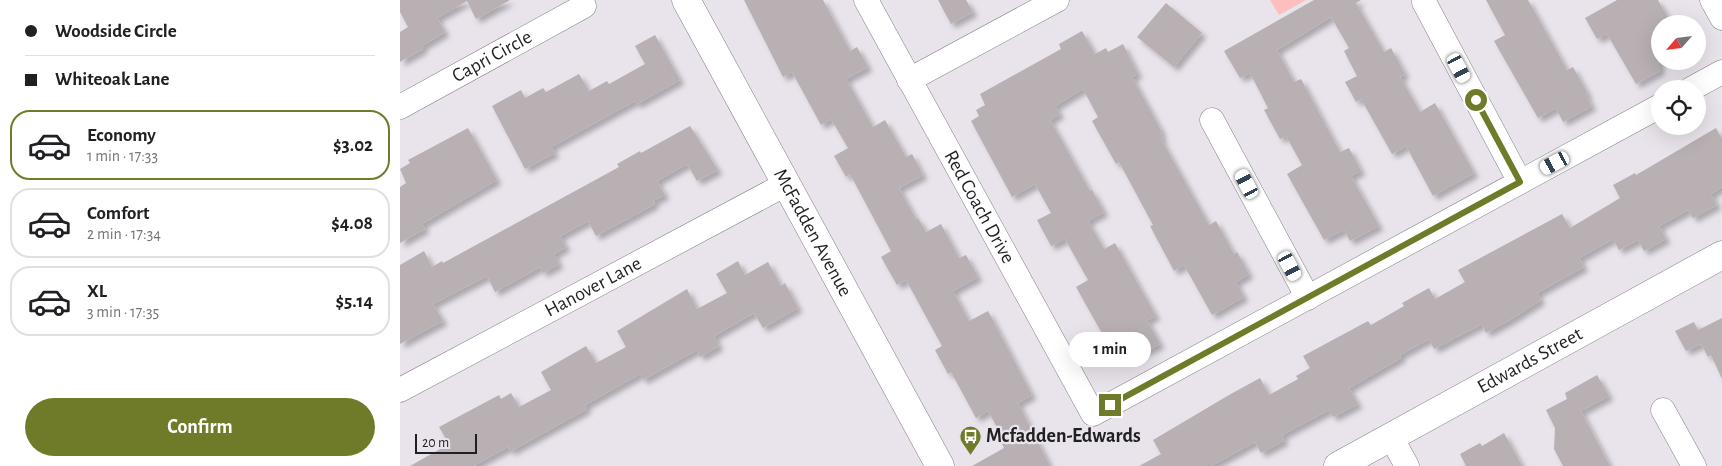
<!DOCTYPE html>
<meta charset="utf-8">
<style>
body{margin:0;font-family:"Alegreya Sans",sans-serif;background:#f6f6f6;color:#202124;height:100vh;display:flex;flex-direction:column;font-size:19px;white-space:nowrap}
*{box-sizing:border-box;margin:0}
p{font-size:16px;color:#757577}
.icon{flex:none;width:28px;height:28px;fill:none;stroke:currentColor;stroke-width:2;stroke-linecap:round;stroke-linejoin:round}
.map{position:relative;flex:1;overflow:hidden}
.side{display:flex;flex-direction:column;background:#fff;width:400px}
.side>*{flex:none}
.top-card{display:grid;align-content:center;height:110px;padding:0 25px;background:#fff}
.needle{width:32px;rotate:242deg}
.controls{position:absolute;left:1251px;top:15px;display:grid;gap:10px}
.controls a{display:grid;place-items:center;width:55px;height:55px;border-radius:50%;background:#fff;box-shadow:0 5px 20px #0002;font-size:25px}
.scale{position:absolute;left:15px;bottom:12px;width:62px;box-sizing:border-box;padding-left:5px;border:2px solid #211f22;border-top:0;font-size:14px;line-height:18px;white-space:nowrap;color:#211f22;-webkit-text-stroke:4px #e9e4eb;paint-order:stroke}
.end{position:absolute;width:22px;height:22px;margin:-11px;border:6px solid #6f7b28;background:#fff;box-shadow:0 0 0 2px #fff}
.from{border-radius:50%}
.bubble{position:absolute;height:35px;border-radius:18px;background:#fff;box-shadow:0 5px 20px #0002;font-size:16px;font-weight:600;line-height:35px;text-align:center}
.car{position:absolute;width:15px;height:30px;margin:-15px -8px;border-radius:6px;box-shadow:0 0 4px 1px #0007;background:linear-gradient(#fff 24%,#345 0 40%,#fff 0 76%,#345 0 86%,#fff 0)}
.top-card b{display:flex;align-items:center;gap:18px;height:48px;font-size:19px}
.top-card b+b{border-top:1px solid #e0e0e0}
.top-card i{width:12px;height:12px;background:#202124}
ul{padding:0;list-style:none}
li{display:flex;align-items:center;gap:15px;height:70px;margin:0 10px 8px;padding:0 15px;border:2px solid #e0e0e0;border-radius:20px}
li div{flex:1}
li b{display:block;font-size:19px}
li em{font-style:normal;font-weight:600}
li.on{border-color:#6f7b28}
li>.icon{width:45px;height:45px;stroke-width:1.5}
.cta{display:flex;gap:10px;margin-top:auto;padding:10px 25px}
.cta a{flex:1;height:58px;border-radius:30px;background:#6f7b28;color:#fff;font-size:20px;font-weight:600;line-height:58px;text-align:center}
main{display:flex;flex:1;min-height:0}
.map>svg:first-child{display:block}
.green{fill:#fdbfbe}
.building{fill:#b8b0b3;filter:url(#shadow)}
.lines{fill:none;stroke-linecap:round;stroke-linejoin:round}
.minor-casing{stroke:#858087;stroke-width:25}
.tertiary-casing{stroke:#858087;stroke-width:29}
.minor{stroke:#fff;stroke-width:24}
.tertiary{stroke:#fff;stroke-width:28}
.route{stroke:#6f7b28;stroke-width:6}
.labels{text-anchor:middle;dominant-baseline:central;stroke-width:4.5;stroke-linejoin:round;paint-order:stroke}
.street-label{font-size:20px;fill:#211f22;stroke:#e9e4eb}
.poi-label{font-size:20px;font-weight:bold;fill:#211f22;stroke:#e9e4eb;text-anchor:start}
</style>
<main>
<section class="side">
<div class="top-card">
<b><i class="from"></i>Woodside Circle</b>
<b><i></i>Whiteoak Lane</b>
</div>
<ul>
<li class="on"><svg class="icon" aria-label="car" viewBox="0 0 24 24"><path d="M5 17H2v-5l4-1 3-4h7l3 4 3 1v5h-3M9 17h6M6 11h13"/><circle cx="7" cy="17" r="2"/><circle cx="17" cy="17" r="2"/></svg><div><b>Economy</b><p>1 min · 17:33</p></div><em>$3.02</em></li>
<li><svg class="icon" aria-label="car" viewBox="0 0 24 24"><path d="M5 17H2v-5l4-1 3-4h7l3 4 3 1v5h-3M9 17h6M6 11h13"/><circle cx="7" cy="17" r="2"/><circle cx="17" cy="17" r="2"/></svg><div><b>Comfort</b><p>2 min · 17:34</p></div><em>$4.08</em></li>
<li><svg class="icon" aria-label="car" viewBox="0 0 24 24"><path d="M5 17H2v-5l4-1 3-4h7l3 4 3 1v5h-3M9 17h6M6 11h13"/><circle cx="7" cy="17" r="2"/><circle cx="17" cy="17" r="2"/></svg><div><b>XL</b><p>3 min · 17:35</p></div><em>$5.14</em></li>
</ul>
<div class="cta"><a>Confirm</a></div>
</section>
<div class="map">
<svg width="1322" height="466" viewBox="0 0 1322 466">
<defs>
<filter id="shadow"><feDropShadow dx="4.5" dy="4.5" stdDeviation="2.5" flood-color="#0004"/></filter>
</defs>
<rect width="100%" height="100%" fill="#e9e4eb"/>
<path class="green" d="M870 0H906L879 15Z"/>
<path class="building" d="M0 0H110L76 19 67 1 37 18 45 32 22 46 23 49 0 62V32L8 27 0 12Z
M344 0H423L450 51 457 47 468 67 446 79 473 127 485 120 506 157 512 154 523 175 499 188 516 219 518 218 526 232 541 224 559 258 566 255 578 277 553 291 569 321 588 311 632 395 618 403 650 466H572L604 448 601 442 604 440 588 411 576 418 551 372 548 374 535 350 542 346 506 280 497 285 481 257 491 251 450 174 446 177 434 156 448 148 431 119 421 125 392 72 383 77Z
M538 0H566L573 12 551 24Z
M914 0H961L956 3 984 52 991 48 1005 74 1000 77 1020 112 1035 103 1074 173 1033 196 1006 146 992 154 961 99 956 102 945 82 957 76 944 51 949 48 931 17 877 50 894 82 901 79 940 152 949 148 961 171 951 176 979 226 950 241 944 230 924 240 887 174 902 165 886 136 880 139 864 110 868 108 850 73 840 78 824 51Z
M1086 0H1128L1167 70 1173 67 1188 94 1186 95 1192 106 1163 122 1156 108 1138 118 1094 41 1105 35Z
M1217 0H1258L1271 24H1260V71L1236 84 1207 34 1197 39 1185 18Z
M766 3 802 33 774 67 737 37Z
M682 31 695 54 706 48 708 52 723 44 738 74 732 77 762 132 760 133 763 138 761 139 809 225 816 221 834 254 837 252 849 274 836 282 844 297 812 315 784 265 774 271 750 226 753 225 719 162 716 164 692 121 698 117 683 89 655 106 660 114 650 120 690 191 692 190 704 212 688 221 704 249 715 243 756 316 747 320 760 344 733 358 721 337 708 344 676 287 688 280 665 239 651 246 637 220 651 213 635 184 612 197 571 121 579 116 576 110 585 105 580 94 661 49 659 44Z
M255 35 280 80 237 104 235 101 151 147 155 153 125 169 92 106 121 90 125 98 143 88 146 92 179 74 189 91 207 81 209 84 245 64 235 46Z
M290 126 318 170 297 181 287 164 257 181 265 195 253 201 255 204 196 236 188 221 160 236 166 247 154 254 159 264 143 273 140 267 95 292 87 276 33 304 43 321 0 344V265L24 251 32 267 42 261 43 263 219 167 217 164 240 151 241 153Z
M68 128 97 180 22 224 25 229 0 243V187L6 183 0 169 10 163 8 160Z
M1316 128 1322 139V187L1311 194 1317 205 1293 218 1288 210 1259 226 1266 239 1244 251 1238 240 1219 250 1213 239 1179 258 1184 267 1137 293 1141 300 1110 320 1086 333 1082 324 1034 349 1029 339 1000 355 1001 358 949 388 958 404 933 417 929 410 882 435 884 441 861 453 855 442 811 466H739L761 454 753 440 829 395 860 378 869 395 898 379 896 376 910 368 903 356 968 321 971 325 1004 306 1002 303 1029 288 1035 299 1065 282 1058 270 1162 214 1170 228 1220 198 1213 185 1235 173 1236 175Z
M338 261 345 275 368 262 381 286 385 283 398 308 363 328 354 313 314 336 319 346 300 357 297 350 243 380 240 374 185 405 187 409 111 451 108 447 73 466H10L49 444 39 427 99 395 101 399 111 393 119 407 151 390 141 372 186 346 196 363 226 347 217 331 287 289 297 309 327 293 316 274Z
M1322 318V379L1311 355 1308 357 1301 344 1286 351 1275 331 1294 322 1298 330Z
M1197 375 1209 396 1181 411 1210 466H1163L1154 449 1155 428 1146 410 1167 399 1165 393Z
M1104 433 1122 466H1066L1060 454 1080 443 1082 446Z"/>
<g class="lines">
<defs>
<g id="minor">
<path id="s1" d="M466 0 693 414 1260 106"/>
<path d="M1312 0 1322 18"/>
<path d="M1024 2 1120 182"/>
<path d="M509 80 657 0"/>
<path d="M1291 89 1322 72"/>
<path id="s2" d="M0 107 184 6"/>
<path d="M812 120 908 298"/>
<path id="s3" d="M0 390 386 184"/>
<path d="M1263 410 1294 466"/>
<path d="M991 437 1007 466"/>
</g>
<g id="tertiary">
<path id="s4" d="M286 0 540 466"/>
<path id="s5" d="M938 466 1322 255"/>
</g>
</defs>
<use href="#minor" class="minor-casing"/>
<use href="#tertiary" class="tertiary-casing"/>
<use href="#minor" class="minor"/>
<use href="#tertiary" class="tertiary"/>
</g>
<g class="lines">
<path class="route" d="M710 405 1120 182 1076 100"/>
</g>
<defs>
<symbol id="bus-pin" viewBox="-11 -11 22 30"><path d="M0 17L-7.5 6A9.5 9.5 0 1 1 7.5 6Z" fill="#6f7b28" stroke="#e9e4eb"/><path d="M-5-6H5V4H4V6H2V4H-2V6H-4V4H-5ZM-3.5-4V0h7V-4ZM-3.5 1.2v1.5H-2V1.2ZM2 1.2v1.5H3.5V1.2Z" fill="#fff"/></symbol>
</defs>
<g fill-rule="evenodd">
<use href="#bus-pin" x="558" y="424" width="25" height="34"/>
</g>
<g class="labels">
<g class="street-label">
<text stroke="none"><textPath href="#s2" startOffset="105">Capri Circle</textPath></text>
<text stroke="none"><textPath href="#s1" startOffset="236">Red Coach Drive</textPath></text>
<text stroke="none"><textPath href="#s4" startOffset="265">McFadden Avenue</textPath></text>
<text stroke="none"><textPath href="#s3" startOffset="219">Hanover Lane</textPath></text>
<text stroke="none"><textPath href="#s5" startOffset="219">Edwards Street</textPath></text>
</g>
<g class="poi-label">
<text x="586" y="436">Mcfadden-Edwards</text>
</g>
</g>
</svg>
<div class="controls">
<a><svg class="needle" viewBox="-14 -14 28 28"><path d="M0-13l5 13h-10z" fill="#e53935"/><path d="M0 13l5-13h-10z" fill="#757577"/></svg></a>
<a><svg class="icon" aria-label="locate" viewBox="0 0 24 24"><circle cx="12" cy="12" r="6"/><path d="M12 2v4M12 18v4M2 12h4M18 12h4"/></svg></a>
</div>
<div class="scale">20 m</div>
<i class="end from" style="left:1076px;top:100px"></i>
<i class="end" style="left:710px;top:405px"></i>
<div class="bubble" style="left:669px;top:332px;width:82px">1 min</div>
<i class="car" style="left:1059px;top:68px;rotate:152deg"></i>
<i class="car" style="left:1155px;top:163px;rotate:242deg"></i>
<i class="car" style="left:847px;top:184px;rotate:332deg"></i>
<i class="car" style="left:890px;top:266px;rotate:152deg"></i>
</div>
</main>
